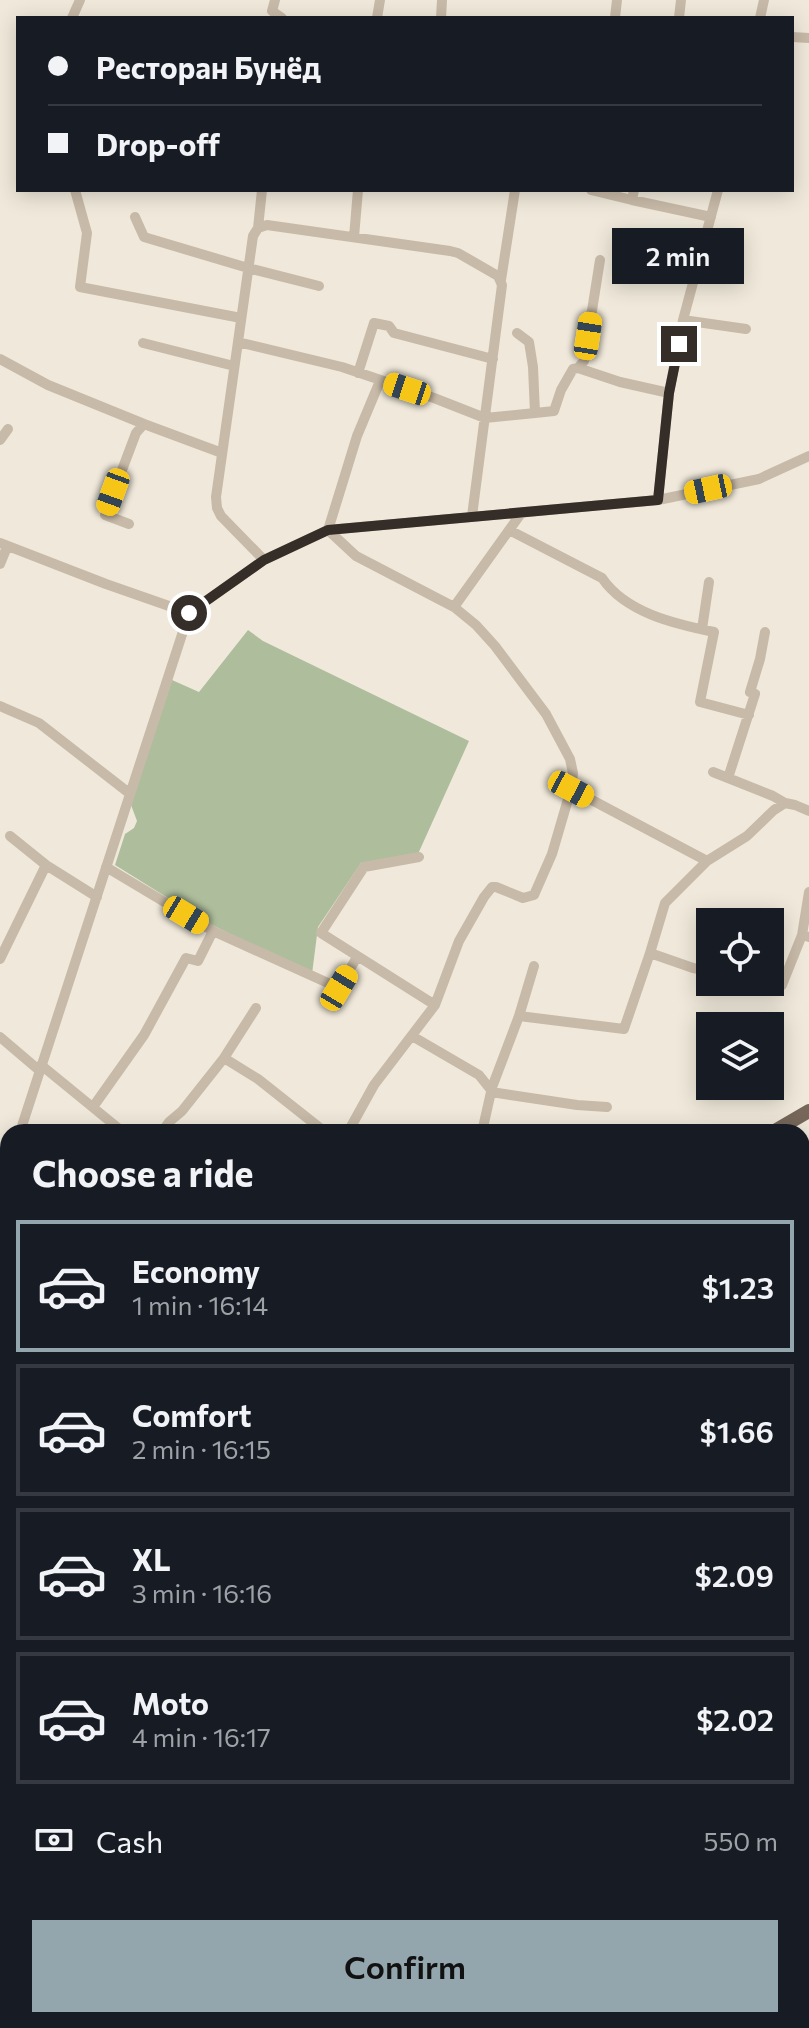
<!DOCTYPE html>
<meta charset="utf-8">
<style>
body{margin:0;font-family:Commissioner,sans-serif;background:#20242c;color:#f1f3f6;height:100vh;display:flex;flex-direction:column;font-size:30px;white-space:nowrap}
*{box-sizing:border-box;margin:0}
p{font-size:26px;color:#9ea1a6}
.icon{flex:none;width:44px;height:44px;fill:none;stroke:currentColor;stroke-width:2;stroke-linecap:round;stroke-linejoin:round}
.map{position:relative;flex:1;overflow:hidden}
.drawer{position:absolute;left:0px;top:1124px;width:810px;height:904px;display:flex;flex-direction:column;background:#171b24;border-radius:24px 24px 0 0;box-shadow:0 4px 20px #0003}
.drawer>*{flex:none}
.top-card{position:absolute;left:16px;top:16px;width:778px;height:176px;border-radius:0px;box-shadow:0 4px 20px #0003;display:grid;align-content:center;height:176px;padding:0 32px;background:#171b24}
.buttons{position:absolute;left:696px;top:908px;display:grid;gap:16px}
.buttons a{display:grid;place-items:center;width:88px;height:88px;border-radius:0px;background:#171b24;box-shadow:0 4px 20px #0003;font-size:40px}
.end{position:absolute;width:36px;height:36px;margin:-18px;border:10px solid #352d28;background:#fff;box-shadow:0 0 0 4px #fff}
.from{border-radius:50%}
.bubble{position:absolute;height:56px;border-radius:0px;background:#171b24;box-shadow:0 4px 20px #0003;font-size:26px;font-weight:600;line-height:56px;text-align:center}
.car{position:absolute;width:24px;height:48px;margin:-24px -12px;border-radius:10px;box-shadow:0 0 6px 2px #0007;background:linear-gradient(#f5c518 24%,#345 0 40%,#f5c518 0 76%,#345 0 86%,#f5c518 0)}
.top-card b{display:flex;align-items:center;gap:28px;height:76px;font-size:30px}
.top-card b+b{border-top:2px solid #363941}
.top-card i{width:20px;height:20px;background:#f1f3f6}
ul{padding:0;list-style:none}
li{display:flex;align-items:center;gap:24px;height:132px;margin:0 16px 12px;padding:0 16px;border:4px solid #363941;border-radius:0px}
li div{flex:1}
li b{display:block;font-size:30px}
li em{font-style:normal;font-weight:600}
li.current{border-color:#93a6ad}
li>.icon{width:72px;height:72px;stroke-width:1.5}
h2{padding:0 32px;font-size:36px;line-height:96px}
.pay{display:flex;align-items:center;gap:20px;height:88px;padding:0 32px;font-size:30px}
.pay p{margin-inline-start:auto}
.action{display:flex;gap:16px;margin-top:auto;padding:16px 32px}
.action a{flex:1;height:92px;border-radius:0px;background:#93a6ad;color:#111;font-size:32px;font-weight:600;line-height:92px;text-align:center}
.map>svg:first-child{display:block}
.green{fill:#aebe9c}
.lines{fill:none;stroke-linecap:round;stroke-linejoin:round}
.minor{stroke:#c8baa8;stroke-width:10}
.major{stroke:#76675a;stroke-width:14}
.route{stroke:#352d28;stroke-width:10}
</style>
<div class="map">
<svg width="809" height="2028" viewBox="0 0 809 2028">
<rect width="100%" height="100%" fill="#f0e9db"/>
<path class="green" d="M248 630 263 641 469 741 418 854 361 863 318 927 312 974 208 923 115 865 125 834 134 828 137 821 131 805 172 680 199 692Z"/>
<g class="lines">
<path class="minor" d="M275 0 272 11 282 18
M72 18 80 0
M377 18 380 0
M441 18 442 0
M615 18 617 0
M679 18 681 0
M760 18 764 0
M792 37 809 38
M75 190 87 233 80 287 241 318
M591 190 632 200 634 190
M632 200 711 217
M135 217 144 237 248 268 319 286
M258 228 262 190
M354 237 358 190
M501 280 515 190
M683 320 746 329
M238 342 342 367 434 398 485 418 535 413 533 367 529 342 517 333
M143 343 234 366
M0 359 48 385 144 424
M578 368 584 361 600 260
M358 373 374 323 389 326 394 333 493 359
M380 381 357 436 328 530 356 556 454 607
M535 413 554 411 561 390 573 369 578 368 620 382 669 393
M0 440 8 429
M658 500 669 393 683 320 718 190
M129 524 105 515 136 433 144 424 222 453
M509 530 602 578C626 613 675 624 714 632L700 702 749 715
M0 543 106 584 189 613
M264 560 221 516 217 508 216 497 253 236 258 228 267 225 450 251 458 253 498 276 502 285 472 516
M0 564 7 547
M702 629 709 582
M0 706 39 723 129 793
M713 772 773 796 785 803
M728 778 755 694 750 692 760 659 765 632
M571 789 707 861
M10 836 46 865
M419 857 364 867 321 933 435 1005
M106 867 213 931
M802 935 809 892
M0 959 46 865 97 897
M710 971 693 968 650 953 665 903 707 861 747 836 774 810 785 803 795 805 809 811
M767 982 782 985 802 935 809 937
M256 1008 224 1058 258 1079 325 1132
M519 1016 534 966
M412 1036 479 1075 491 1090
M0 1037 40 1071
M41 1065 123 1132
M93 1107 144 1035 186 958 198 961 213 931 339 988 357 957
M607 1107 577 1105 491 1092V1090L519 1016 624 1029 650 953
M20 1132 189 613 264 560 328 530 658 500 759 479 809 456
M162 1132 169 1122 182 1111 224 1058
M348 1132 374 1085 435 1005 459 941 484 897 492 887H496L523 898 534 895 552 854 571 789 573 773 570 759 546 714 495 646 476 625 454 607 522 512
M482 1132 491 1092
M0 1191 8 1167
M802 1252H809
M802 1460 809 1461
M0 1596 8 1599
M802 1671 809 1672
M0 1745 8 1747
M0 1830 8 1832
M802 1837 809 1838
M802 1894 809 1862
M0 1958 8 1934
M802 1964 809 1966
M0 2014 8 2016
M23 2020 53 2028
M324 2020V2028
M161 2028 163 2020
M496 2028V2020"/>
<path class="major" d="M773 1132 809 1111
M0 1471 8 1467"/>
</g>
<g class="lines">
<path class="route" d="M189 613 264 560 328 530 658 500 669 393 679 344"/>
</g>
</svg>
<div class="buttons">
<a><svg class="icon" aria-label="locate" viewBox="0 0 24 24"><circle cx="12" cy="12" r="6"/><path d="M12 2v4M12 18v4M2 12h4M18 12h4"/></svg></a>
<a><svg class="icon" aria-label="layers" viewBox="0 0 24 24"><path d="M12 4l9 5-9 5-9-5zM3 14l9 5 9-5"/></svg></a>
</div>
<i class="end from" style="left:189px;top:613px"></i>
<i class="end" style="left:679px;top:344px"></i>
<div class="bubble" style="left:612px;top:228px;width:132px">2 min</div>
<i class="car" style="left:588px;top:336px;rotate:9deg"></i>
<i class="car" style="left:407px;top:389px;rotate:288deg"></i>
<i class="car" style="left:708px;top:489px;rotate:258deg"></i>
<i class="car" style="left:113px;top:492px;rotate:200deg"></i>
<i class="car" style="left:571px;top:789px;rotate:118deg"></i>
<i class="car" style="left:186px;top:915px;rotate:121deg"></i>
<i class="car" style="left:339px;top:988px;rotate:31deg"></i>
<div class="top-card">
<b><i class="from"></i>Ресторан Бунёд</b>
<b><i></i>Drop-off</b>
</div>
<section class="drawer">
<h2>Choose a ride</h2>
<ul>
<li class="current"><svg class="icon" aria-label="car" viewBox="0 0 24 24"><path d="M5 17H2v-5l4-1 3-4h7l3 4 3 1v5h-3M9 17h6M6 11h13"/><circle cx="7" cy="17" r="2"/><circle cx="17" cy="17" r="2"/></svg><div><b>Economy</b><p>1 min · 16:14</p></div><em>$1.23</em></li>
<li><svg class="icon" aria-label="car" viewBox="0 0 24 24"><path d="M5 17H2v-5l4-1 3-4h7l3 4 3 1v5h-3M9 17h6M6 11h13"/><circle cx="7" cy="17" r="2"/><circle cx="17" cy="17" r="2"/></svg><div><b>Comfort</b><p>2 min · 16:15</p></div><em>$1.66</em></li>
<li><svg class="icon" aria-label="car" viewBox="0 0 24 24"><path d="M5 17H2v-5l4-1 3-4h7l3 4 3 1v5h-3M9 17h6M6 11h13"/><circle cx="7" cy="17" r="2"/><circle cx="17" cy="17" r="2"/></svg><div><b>XL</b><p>3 min · 16:16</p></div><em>$2.09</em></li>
<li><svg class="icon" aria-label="car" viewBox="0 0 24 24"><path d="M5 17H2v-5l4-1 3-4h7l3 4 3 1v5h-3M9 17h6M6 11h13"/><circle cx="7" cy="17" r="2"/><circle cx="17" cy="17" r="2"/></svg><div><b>Moto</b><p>4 min · 16:17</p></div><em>$2.02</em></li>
</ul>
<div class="pay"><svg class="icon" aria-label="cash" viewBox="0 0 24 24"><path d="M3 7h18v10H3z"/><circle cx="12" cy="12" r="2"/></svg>Cash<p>550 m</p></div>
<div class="action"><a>Confirm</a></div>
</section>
</div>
